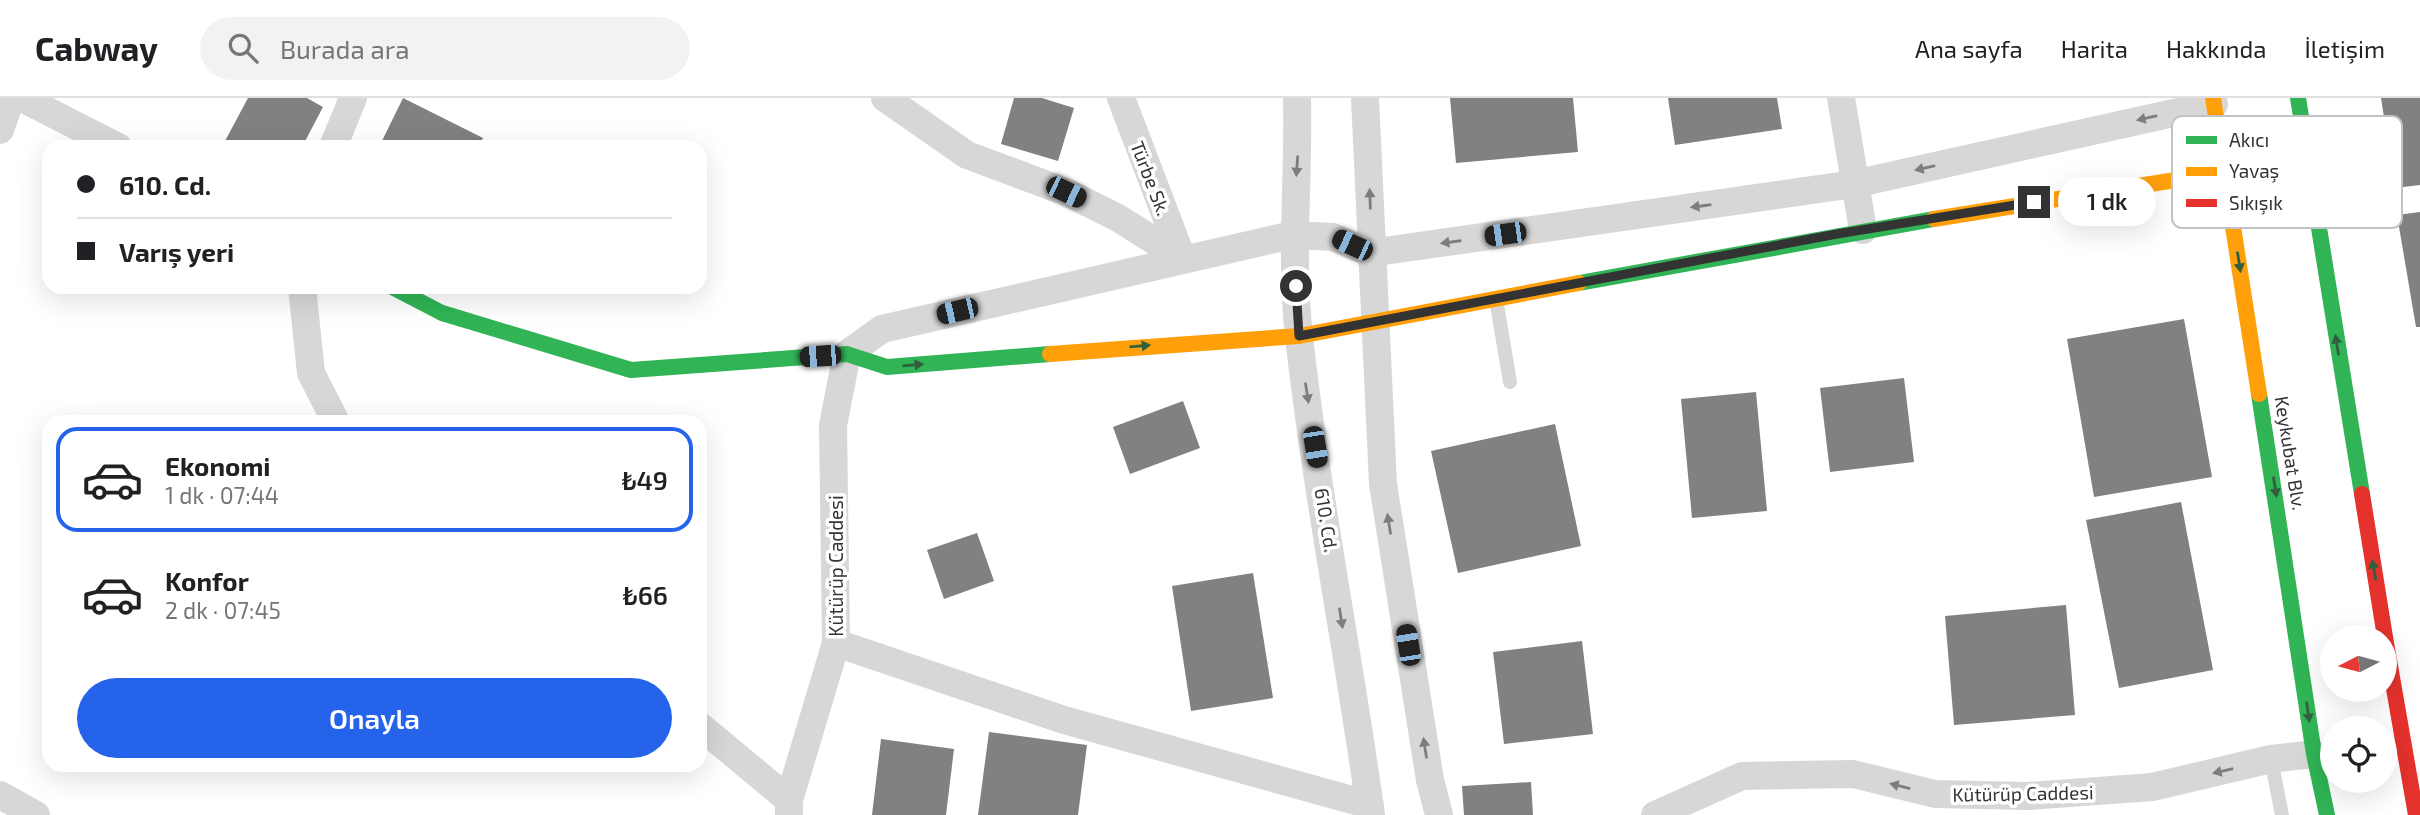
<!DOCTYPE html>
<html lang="tr">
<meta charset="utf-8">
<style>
body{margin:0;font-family:"Exo 2",sans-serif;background:#f2f2f2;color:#202124;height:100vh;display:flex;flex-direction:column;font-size:26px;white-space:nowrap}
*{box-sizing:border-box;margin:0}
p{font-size:23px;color:#757577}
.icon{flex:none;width:38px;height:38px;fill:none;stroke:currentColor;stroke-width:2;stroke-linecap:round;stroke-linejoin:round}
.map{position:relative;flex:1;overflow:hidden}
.sheet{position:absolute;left:42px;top:317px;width:665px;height:357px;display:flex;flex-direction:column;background:#fff;border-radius:21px;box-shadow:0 7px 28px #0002}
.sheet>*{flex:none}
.top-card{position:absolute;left:42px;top:42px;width:665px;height:154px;border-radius:21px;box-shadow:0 7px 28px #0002;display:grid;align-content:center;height:154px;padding:0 35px;background:#fff}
.needle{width:46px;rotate:264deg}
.tools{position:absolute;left:2320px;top:527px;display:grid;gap:14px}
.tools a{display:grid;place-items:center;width:77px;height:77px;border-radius:50%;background:#fff;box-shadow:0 7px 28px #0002;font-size:35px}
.end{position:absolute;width:32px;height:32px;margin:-16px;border:9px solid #333;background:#fff;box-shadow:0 0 0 4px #fff}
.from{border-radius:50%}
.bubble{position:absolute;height:49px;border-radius:24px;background:#fff;box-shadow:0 7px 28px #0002;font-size:23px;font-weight:600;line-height:49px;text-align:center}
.car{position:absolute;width:21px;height:42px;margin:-21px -10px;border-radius:9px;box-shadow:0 0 5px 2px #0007;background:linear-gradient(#222 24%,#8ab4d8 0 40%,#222 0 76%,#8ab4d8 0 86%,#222 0)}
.top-card b{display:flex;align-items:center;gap:24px;height:66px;font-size:26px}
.top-card b+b{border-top:2px solid #e0e0e0}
.top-card i{width:18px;height:18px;background:#202124}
ul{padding:12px 0 0;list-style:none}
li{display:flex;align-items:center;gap:21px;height:105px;margin:0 14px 10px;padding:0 21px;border:4px solid transparent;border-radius:21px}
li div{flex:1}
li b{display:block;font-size:26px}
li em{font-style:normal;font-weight:600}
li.active{border-color:#2563eb}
li>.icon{width:63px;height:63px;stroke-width:1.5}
.cta{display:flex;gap:14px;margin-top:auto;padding:14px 35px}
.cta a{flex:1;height:80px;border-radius:42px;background:#2563eb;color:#fff;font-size:28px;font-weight:600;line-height:80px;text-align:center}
header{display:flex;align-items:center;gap:42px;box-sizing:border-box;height:98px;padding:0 35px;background:#fff;border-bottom:2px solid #e0e0e0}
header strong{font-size:33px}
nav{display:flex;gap:38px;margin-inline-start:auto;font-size:24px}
.search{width:490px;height:63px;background:#f2f2f2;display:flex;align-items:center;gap:18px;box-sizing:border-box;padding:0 24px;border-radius:38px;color:#757577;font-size:26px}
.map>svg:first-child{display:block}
.building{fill:#818181}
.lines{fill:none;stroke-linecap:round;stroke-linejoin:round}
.lane{stroke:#d7d7d7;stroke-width:14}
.street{stroke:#d7d7d7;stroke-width:28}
.fast{stroke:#30b455;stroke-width:16}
.slow{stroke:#ff9f0a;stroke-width:16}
.jam{stroke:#e5322d;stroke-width:16}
.oneway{fill:#7d7d7d}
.oneway2{fill:#32603f}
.route{stroke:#333;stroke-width:9}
.labels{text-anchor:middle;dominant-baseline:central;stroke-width:7;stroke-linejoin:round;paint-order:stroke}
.street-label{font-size:19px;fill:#333;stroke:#fff}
.key{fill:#fff;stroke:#c2c2c2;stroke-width:2}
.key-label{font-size:19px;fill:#333}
</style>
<header>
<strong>Cabway</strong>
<div class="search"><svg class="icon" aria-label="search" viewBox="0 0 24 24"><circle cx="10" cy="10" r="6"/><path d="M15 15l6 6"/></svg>Burada ara</div>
<nav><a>Ana sayfa</a><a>Harita</a><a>Hakkında</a><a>İletişim</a></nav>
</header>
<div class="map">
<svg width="2420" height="717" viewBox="0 0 2420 717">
<rect width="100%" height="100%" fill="#fff"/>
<path class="building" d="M248 0H307L323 9 302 49H236L225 43Z
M403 0 483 40 478 49H379Z
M1014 0H1042L1074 10 1058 63 1001 46Z
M1450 0H1573L1578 54 1456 65Z
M1668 0H1777L1782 31 1675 47Z
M2381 0H2420V87L2395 90Z
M2420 114V229H2416L2397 117Z
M2184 221 2212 379 2094 399 2067 241Z
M1904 280 1914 364 1830 374 1820 290Z
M1756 294 1767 413 1692 420 1681 301Z
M1183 303 1200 350 1130 376 1113 329Z
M1555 326 1581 448 1458 475 1431 353Z
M2181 404 2213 572 2119 590 2086 422Z
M977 435 994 483 944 501 927 452Z
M1253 475 1273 600 1191 613 1172 488Z
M2066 507 2075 617 1954 627 1945 518Z
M1582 543 1593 636 1504 646 1493 554Z
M989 634 1087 647 1078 717H978Z
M881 641 954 651 946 717H872Z
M1531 684 1533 717H1464L1462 688Z"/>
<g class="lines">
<path class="lane" d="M1496 201 1510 284
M2271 661 2282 717"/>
<path class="street" d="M22 0 118 49
M885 0 967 57 1066 94 1118 120 1182 160
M1121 0 1182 160
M1297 0C1299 81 1290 158 1299 239 1317 399 1349 558 1371 717
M1365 0 1383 386 1430 682 1439 717
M1841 0 1863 132
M0 32 11 0
M333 49 353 0
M302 189 311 275 336 324
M836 545 1064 622 1370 707
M700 628 789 702
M0 697 36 717
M789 717V702L836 545 833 327 847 256 882 231 1292 137 1333 139 1370 155 1854 86 2214 6
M1655 717 1742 678 1853 676 1935 696 2028 698 2152 689 2271 661 2314 656"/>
<path class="fast" d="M2298 0 2362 396
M1579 185 1934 121
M392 189 442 215 631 272 847 256 887 269 1050 256
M2259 296 2314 656 2327 717"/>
<path class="slow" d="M2213 0 2259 296
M1934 121 2225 74
M1050 256 1299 238 1579 185"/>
<path class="jam" d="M2362 396 2385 539
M2385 539 2416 717"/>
</g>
<defs><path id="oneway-solid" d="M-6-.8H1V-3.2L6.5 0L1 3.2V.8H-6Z" transform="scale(1.75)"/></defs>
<g class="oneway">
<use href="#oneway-solid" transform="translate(2147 20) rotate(167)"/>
<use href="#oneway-solid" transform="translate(1297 68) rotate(94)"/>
<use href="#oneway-solid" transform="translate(1925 70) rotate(167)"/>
<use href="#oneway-solid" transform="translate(1370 101) rotate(-92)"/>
<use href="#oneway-solid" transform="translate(1701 108) rotate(172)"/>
<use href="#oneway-solid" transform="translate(1451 144) rotate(172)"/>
<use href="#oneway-solid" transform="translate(1307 295) rotate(81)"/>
<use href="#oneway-solid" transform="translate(1389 426) rotate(-99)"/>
<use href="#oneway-solid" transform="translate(1341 520) rotate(81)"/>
<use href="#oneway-solid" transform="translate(1425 650) rotate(-99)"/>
<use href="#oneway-solid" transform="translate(2223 673) rotate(167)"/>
<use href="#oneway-solid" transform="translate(1900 688) rotate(-166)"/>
</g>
<g class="oneway2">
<use href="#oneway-solid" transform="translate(2239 164) rotate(81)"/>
<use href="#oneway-solid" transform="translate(2337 247) rotate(-99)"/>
<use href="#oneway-solid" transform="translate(1140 248) rotate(-5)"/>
<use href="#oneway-solid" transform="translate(913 267) rotate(-5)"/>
<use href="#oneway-solid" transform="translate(2275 389) rotate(81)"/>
<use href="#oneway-solid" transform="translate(2374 472) rotate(-100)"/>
<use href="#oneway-solid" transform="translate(2308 614) rotate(82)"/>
</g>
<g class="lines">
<path class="route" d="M1296 188 1299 238 1837 136 2034 104"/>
</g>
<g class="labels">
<g class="street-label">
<text transform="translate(1151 80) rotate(69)">Türbe Sk.</text>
<text transform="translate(2291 355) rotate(81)">Keykubat Blv.</text>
<text transform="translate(1327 422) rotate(81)">610. Cd.</text>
<text transform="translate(835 468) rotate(-90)">Kütürüp Caddesi</text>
<text transform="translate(2023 695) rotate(-1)">Kütürüp Caddesi</text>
</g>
</g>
<rect x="2172" y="18" width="230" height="112" rx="10" class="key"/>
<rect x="2186" y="38" width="31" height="8" fill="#30b455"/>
<rect x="2186" y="69" width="31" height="9" fill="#ff9f0a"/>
<rect x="2186" y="101" width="31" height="8" fill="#e5322d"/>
<g class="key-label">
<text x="2229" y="49">Akıcı</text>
<text x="2229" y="80">Yavaş</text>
<text x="2229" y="112">Sıkışık</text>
</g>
</svg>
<div class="tools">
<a><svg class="needle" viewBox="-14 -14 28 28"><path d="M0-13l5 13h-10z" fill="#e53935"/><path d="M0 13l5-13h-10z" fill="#757577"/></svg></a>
<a><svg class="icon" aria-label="locate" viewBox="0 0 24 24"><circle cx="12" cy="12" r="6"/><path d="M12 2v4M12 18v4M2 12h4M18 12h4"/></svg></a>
</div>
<i class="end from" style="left:1296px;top:188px"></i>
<i class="end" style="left:2034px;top:104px"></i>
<div class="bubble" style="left:2058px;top:79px;width:98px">1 dk</div>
<i class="car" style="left:1066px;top:94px;rotate:116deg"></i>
<i class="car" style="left:1505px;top:136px;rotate:262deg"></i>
<i class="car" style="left:1352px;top:147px;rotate:295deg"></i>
<i class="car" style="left:957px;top:213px;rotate:257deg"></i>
<i class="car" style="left:820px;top:258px;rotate:266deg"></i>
<i class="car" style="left:1315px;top:349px;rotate:171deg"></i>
<i class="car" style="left:1408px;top:547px;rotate:351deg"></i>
<div class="top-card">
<b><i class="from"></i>610. Cd.</b>
<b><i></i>Varış yeri</b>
</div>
<section class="sheet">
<ul>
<li class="active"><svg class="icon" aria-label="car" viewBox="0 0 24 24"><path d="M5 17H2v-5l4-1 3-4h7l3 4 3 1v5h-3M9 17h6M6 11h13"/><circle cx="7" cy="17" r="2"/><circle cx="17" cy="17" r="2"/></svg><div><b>Ekonomi</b><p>1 dk · 07:44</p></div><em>₺49</em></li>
<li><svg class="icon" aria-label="car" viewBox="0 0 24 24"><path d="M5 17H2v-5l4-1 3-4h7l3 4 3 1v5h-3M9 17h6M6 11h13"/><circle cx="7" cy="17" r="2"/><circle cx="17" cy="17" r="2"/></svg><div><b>Konfor</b><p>2 dk · 07:45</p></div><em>₺66</em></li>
</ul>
<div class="cta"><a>Onayla</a></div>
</section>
</div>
